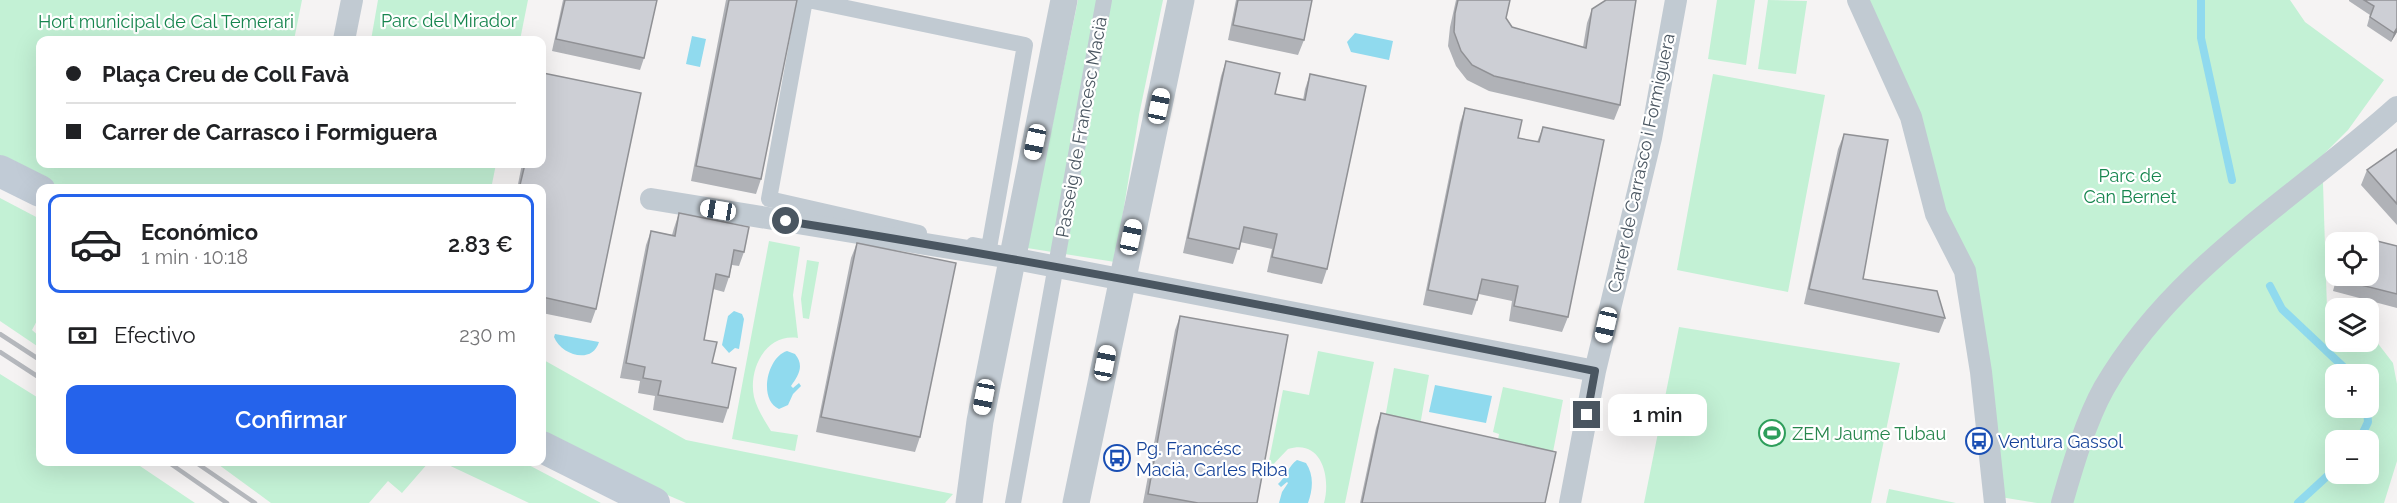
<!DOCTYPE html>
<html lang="es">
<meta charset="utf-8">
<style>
body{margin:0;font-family:Raleway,sans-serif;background:#f6f6f6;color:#202124;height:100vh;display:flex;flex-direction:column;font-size:22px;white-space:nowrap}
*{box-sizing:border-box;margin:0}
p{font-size:20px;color:#757577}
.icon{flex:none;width:33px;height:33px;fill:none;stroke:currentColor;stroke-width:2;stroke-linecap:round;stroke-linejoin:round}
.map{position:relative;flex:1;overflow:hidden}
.side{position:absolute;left:36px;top:184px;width:510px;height:282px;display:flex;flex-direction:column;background:#fff;border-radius:12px;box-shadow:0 6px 24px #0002}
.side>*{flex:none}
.guide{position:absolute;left:36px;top:36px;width:510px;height:132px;border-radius:12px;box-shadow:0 6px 24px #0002;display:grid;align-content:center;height:132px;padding:0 30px;background:#fff}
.tools{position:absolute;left:2325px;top:232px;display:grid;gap:12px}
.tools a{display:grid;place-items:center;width:54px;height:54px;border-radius:12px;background:#fff;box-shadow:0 6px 24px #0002;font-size:30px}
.end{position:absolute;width:27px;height:27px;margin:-14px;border:8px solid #4a5661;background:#fff;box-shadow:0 0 0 3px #fff}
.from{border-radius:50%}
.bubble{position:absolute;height:42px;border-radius:12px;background:#fff;box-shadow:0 6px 24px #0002;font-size:20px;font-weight:600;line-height:42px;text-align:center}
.car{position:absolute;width:18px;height:36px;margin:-18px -9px;border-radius:8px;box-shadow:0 0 4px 2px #0007;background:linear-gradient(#fff 24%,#345 0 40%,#fff 0 76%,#345 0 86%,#fff 0)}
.guide b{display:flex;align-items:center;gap:21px;height:57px;font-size:22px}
.guide b+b{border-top:2px solid #e0e0e0}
.guide i{width:15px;height:15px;background:#202124}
ul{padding:10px 0 0;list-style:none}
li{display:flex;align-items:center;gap:18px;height:99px;margin:0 12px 9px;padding:0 18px;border:3px solid transparent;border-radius:12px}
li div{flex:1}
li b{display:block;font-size:22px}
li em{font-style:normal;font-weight:600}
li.on{border-color:#2563eb}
li>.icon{width:54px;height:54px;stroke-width:1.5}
.pay{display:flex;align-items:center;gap:15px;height:66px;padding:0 30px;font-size:22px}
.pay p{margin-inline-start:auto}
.cta{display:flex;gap:12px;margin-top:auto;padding:12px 30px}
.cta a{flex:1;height:69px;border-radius:12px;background:#2563eb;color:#fff;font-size:24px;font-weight:600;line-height:69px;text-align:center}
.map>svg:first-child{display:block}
.green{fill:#c3f1d5;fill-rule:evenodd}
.water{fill:#90daee}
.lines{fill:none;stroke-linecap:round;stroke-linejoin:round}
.stream{stroke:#90daee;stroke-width:8}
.pedestrian{stroke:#c1cad2;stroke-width:16}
.minor{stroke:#c1cad2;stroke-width:22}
.tertiary{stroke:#c1cad2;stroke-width:27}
.secondary{stroke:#c1cbd6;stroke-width:32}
.rail{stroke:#b5b8bd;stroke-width:4.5}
.wall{fill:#b0b2b7}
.shaded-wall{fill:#909195}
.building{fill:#cdcfd5;stroke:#909195;stroke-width:1.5}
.route{stroke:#4a5661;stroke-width:8}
.labels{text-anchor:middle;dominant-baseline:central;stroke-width:4.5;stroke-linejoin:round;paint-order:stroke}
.park-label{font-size:18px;fill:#17864f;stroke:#fff}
.street-label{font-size:18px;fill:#4a5661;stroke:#fff}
.leisure-label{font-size:18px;fill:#27864d;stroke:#fff;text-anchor:start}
.transit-label{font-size:18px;fill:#164399;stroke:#fff;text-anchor:start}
</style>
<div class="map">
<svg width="2397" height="503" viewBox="0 0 2397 503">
<rect width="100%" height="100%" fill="#f5f3f3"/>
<path class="green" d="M0 0H302L294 40H40V164H496L491 189H40L0 171Z
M378 0H528L520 40H371Z
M1078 0H1163L1139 115 1115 262 1027 248Z
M1717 0H1755L1746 65 1708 59Z
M1768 0 1807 1 1796 74 1758 69Z
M1857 0H2290L2305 22 2384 80 2348 130 2315 163 2323 183 2327 309 2335 313 2336 342H2368L2369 332 2393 363 2397 384V461L2384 503H2037L1994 496 1964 271ZM2336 375H2368V408H2336ZM2336 441H2368V474H2336Z
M1713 74 1825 95 1788 292 1677 270Z
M0 198 40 219V315L32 330 40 337V348L0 321Z
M769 241 800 247 793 295 798 338C766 333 748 369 754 397 757 409 765 421 771 431L798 435 795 451 732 439Z
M807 260 819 262 809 319 803 318 801 299Z
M1679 327 1900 363 1871 503H1644Z
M1318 351 1374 362 1345 503H1324C1331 478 1322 438 1288 449L1267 471 1283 390 1309 395Z
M542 359 686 440 953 494 945 503H686L542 441Z
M1394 368 1429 375 1419 431 1384 424Z
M0 374 40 399V462H134L195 503H0Z
M1503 387 1563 400 1552 457 1497 446 1499 434 1493 432Z
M215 462H429L402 493 388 481 369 503H271Z
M442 462H523L601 503H529Z
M1889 489 1956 503H1886Z"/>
<path class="water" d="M1355 33 1393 41 1389 60 1351 52 1347 42Z
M692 36 706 39 700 67 686 64Z
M734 311 742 314 744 319 739 349 735 348 729 353 722 345 728 316Z
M555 334 599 342C592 365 561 355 554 337Z
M787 351 795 354C805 366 798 376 791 386L793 388 799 383 801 386 793 394 788 405 779 409C758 400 767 357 787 351Z
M1435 385 1492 396 1486 423 1429 412Z
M1297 460 1306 463C1314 475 1313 489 1308 503H1279L1282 492 1288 483 1287 482 1281 487 1278 484C1286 477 1289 465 1297 460Z"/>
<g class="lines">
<path class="stream" d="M2201 0V38L2232 180
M2270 286 2282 309 2352 375
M2359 441 2368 422 2367 408
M2298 503 2336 468"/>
<path class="pedestrian" d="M805 0 769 199 919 233
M808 0 1025 45 989 248 973 245
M1013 503 1104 0"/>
<path class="minor" d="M1858 0 1911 117 1936 214 1965 271 1981 372 1995 503
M344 40 352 0
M651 199 1011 258 1595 371
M1570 503 1595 371 1651 138 1676 0
M2062 503C2072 468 2086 420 2104 388 2174 267 2296 198 2397 107"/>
<path class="tertiary" d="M969 503 980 421 1064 0
M1076 503 1181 0"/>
<path class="secondary" d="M0 171 40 191
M542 447 654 503"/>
<path class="rail" d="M0 334 40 360
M0 352 40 378
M168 462 227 503
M195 462 255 503"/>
</g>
<path class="wall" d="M563 0H657L644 58 640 70 552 51Z
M726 0H797L761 179 756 194 691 181Z
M1236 0H1312L1304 40 1298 55 1228 40Z
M1456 0H1510L1506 18 1512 27 1583 47 1587 23 1592 9 1620 105 1614 120 1489 91 1467 80 1456 66 1448 46 1450 27Z
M2349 0H2397V32L2391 42 2367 26 2370 15 2349 1Z
M1226 61 1275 94 1303 100 1305 89 1310 74 1327 269 1322 284 1267 272 1272 249 1240 242 1233 264 1183 253 1221 76Z
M543 73 596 309 591 323 542 313V189H517L522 164H542V78Z
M1465 108 1518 138 1537 142 1543 127 1568 317 1562 332 1509 321 1512 301 1479 294 1472 315 1423 305 1460 123Z
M1844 134 1863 279 1945 318 1939 333 1804 304 1838 149Z
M2397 149V225L2361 185 2367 170Z
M679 213 744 252 739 266 732 265 729 277 724 292 713 289 704 340 728 408 723 423 653 410 655 396 638 393 640 381 620 378 646 245 651 231 672 235 674 228Z
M2349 234 2397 246V308L2333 291 2337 276H2368V243H2345Z
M857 243 920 437 915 452 816 432 851 258Z
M1180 316 1257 503H1143L1175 330Z
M1381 413 1545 503H1360L1376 428Z"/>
<path class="shaded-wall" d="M2397 28V32L2391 42 2394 33Z"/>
<path class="building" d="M565 0H657L644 58 556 39Z
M729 0H797L761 179 696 166Z
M1238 0H1312L1304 40 1233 25Z
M1458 0H1510L1506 18 1512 27 1586 48 1592 9 1606 0H1636L1620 105 1494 76 1472 65 1461 51 1454 32 1455 13Z
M2364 0H2397V28L2394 33 2370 17 2374 6Z
M1226 61 1280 73 1275 94 1305 100 1310 74 1366 86 1327 269 1272 257 1277 234 1244 227 1239 249 1188 238Z
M543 73 641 93 596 309 542 297V189H519L525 164H542V81Z
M1465 108 1522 120 1518 138 1539 142 1543 127 1604 140 1568 317 1514 306 1518 286 1482 279 1477 300 1428 290Z
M1844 134 1888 140 1863 279 1937 291 1945 318 1809 289Z
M2397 149V204L2367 170Z
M679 213 749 227 744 252 734 250 729 277 716 274 704 340 717 342 712 363 736 368 728 408 658 395 661 381 643 378 645 367 626 363 651 231 675 236Z
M2349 234 2397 246V294L2337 279 2338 276H2368V243H2346Z
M857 243 956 263 920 437 821 417Z
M1180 316 1288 335 1257 503H1198L1148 494Z
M1381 413 1556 452 1545 503H1362Z"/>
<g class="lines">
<path class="route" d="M786 221C1057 264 1326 317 1595 371L1587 415"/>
</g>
<defs>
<symbol id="stadium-ring" viewBox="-11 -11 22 22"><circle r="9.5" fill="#fff" stroke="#2e9e5b" stroke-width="1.5"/><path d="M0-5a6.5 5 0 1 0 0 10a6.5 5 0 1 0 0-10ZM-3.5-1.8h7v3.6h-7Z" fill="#2e9e5b"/></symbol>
<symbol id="bus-ring" viewBox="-11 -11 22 22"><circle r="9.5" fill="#fff" stroke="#1a4fb4" stroke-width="1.5"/><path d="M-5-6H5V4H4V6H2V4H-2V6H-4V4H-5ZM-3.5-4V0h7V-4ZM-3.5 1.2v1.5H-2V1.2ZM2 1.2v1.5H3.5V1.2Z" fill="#1a4fb4"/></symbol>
</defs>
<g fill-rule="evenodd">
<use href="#stadium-ring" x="1757" y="418" width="30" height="30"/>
<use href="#bus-ring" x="1964" y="426" width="30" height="30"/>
<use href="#bus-ring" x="1102" y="443" width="30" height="30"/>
</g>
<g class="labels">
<g class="park-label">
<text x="449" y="20">Parc del Mirador</text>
<text x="166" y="21">Hort municipal de Cal Temerari</text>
<text x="2130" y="175">Parc de<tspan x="2130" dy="21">Can Bernet</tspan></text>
</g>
<g class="street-label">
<text transform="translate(1081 127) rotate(-80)">Passeig de Francesc Macià</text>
<text transform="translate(1641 163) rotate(-78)">Carrer de Carrasco i Formiguera</text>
</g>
<g class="leisure-label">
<text x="1792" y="433">ZEM Jaume Tubau</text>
</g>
<g class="transit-label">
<text x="1998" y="441">Ventura Gassol</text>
<text x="1136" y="448">Pg. Francésc<tspan x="1136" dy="21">Macià, Carles Riba</tspan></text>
</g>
</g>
</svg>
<div class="tools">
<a><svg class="icon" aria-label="locate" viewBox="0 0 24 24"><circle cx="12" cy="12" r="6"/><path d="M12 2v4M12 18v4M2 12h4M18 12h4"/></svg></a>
<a><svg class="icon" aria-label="layers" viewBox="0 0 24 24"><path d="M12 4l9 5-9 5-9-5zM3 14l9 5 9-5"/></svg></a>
<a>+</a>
<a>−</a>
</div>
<i class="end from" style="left:786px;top:221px"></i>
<i class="end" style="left:1587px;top:415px"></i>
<div class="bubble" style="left:1608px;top:394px;width:99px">1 min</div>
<i class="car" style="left:1159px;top:106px;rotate:12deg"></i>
<i class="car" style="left:1035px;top:142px;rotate:192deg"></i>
<i class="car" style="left:718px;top:210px;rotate:279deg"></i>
<i class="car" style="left:1131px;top:237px;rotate:12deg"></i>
<i class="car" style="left:1606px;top:325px;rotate:193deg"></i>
<i class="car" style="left:1105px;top:363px;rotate:11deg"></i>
<i class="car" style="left:984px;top:397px;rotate:191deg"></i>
<div class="guide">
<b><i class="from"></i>Plaça Creu de Coll Favà</b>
<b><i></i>Carrer de Carrasco i Formiguera</b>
</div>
<section class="side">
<ul>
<li class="on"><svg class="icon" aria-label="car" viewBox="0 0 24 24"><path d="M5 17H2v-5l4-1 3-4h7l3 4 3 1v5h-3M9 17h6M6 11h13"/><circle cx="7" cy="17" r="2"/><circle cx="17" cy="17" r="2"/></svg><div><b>Económico</b><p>1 min · 10:18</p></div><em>2.83 €</em></li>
</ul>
<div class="pay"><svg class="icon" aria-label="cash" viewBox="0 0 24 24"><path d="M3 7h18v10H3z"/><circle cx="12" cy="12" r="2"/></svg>Efectivo<p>230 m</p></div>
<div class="cta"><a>Confirmar</a></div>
</section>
</div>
